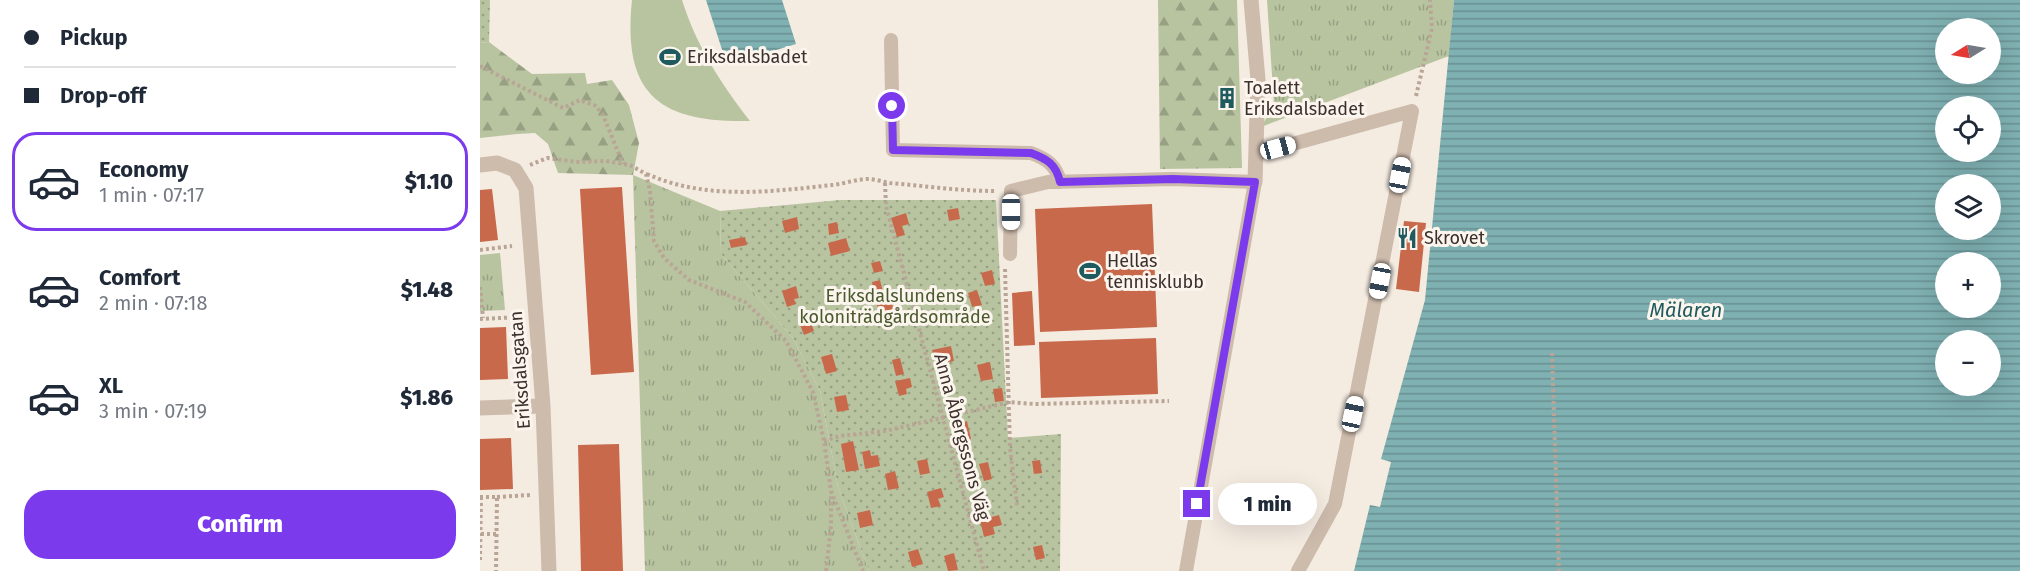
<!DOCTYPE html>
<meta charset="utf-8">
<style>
body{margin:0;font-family:"Fira Sans",sans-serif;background:#f2f2f3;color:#1f2937;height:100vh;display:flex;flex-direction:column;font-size:22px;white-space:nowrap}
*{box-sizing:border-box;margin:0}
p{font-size:20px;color:#747a83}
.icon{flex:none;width:33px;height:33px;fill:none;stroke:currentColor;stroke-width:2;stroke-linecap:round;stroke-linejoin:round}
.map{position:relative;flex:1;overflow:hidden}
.drawer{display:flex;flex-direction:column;background:#fff;width:480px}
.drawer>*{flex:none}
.guide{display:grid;align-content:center;height:132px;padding:0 24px;background:#fff}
.needle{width:39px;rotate:259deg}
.tools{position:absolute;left:1455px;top:18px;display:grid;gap:12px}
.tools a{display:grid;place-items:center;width:66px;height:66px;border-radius:50%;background:#fff;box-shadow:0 6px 24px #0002;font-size:30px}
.end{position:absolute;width:27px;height:27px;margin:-14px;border:8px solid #7c3aed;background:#fff;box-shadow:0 0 0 3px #fff}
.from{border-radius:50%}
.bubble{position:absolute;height:42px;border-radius:21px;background:#fff;box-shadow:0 6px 24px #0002;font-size:20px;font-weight:800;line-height:42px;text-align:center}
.car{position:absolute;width:18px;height:36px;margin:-18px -9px;border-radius:8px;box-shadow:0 0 4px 2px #0007;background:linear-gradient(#fff 24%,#345 0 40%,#fff 0 76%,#345 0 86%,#fff 0)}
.guide b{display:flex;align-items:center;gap:21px;height:57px;font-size:22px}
.guide b+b{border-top:2px solid #e0e1e3}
.guide i{width:15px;height:15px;background:#1f2937}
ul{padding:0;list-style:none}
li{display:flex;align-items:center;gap:18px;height:99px;margin:0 12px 9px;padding:0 12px;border:3px solid transparent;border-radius:24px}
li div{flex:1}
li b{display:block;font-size:22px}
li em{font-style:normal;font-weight:800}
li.active{border-color:#7c3aed}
li>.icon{width:54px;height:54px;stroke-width:1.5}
.cta{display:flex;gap:12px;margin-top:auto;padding:12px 24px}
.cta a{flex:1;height:69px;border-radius:24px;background:#7c3aed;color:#fff;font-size:24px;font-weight:800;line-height:69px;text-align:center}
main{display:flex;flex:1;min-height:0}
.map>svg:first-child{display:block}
.grass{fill:url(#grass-tufts)}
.forest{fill:url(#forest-firs)}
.garden{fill:url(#garden-dots)}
.pitch{fill:#b8c4a0}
.water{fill:url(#water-rules);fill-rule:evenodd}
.building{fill:#c8694b}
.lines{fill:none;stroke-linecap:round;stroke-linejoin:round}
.path{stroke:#b9a596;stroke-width:4;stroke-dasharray:3 3;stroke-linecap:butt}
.service{stroke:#cdbbac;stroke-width:14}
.minor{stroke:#cdbbac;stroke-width:15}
.route{stroke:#7c3aed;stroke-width:8}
.labels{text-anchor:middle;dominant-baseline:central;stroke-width:6;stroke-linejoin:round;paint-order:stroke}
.poi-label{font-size:18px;fill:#3b302b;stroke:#fbf5ee;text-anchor:start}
.park-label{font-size:18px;fill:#4a5a2e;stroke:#fbf5ee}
.street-label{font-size:18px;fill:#3b302b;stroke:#fbf5ee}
.water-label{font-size:20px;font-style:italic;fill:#1f5a5e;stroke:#fbf5ee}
</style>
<main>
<section class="drawer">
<div class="guide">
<b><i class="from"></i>Pickup</b>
<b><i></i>Drop-off</b>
</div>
<ul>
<li class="active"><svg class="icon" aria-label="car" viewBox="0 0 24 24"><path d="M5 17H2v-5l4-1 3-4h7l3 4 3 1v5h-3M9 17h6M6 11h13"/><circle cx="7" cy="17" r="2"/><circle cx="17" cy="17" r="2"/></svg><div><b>Economy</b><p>1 min · 07:17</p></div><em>$1.10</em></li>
<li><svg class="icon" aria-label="car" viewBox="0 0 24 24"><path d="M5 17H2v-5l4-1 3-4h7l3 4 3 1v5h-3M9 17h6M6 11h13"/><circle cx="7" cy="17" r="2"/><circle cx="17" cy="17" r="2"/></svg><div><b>Comfort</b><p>2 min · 07:18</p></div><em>$1.48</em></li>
<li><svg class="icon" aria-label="car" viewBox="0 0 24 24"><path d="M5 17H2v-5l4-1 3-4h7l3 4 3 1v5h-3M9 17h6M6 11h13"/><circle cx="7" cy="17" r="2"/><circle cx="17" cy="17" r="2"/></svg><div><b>XL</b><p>3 min · 07:19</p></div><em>$1.86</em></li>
</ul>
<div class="cta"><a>Confirm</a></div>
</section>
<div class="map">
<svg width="1540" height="571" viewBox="0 0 1540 571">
<defs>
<pattern id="grass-tufts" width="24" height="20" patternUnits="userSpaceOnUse" patternTransform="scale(1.5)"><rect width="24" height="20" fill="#b8c4a0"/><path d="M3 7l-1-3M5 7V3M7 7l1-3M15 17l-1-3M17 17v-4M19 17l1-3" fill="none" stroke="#97a083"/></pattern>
<pattern id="forest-firs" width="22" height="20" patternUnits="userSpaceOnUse" patternTransform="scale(1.5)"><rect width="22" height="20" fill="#b8c4a0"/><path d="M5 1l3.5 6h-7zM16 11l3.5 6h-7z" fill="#97a083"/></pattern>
<pattern id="garden-dots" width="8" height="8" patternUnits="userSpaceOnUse" patternTransform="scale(1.5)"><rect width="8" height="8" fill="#b8c4a0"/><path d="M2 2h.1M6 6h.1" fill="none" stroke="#97a083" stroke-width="1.8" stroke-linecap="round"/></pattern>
<pattern id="water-rules" width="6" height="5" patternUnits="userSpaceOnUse" patternTransform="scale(1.5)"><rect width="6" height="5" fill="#7fb0b2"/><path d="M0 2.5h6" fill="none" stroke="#699091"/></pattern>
</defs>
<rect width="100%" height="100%" fill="#f4ebe1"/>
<path class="grass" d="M787 0H974L969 56 781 127 794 105Z
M153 175 240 211 241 254 313 338 340 391 358 487 389 571H165Z
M20 253 25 310 0 311V255Z"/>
<path class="forest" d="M678 0H757L762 168 680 169Z
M9 42 52 74 105 73 107 84 132 80 149 105 159 143 153 175 78 173 68 144 55 133 37 134 0 138V43Z"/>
<path class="garden" d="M0 0H10L9 42 0 43Z
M360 200H516L528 438 581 434 580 571H389L358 487 340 391 313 338 241 254 240 211Z"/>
<path class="pitch" d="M152 0H202C216 45 241 84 270 121 180 123 142 95 152 0Z"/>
<path class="water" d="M226 0H302L316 44 247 65Z
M974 0H1540V571H874L890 505 900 507 911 462 901 459 945 300ZM1466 28H1510V74H1466ZM1466 106H1510V152H1466ZM1466 184H1510V230H1466ZM1466 262H1510V308H1466ZM1466 340H1510V386H1466Z"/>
<path class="building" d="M753 88 755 106 741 107 739 90Z
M142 187 154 372 111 375 100 189Z
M12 189 18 240 0 242V190Z
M672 204 677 327 560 332 555 209Z
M478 208 480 219 469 221 467 210Z
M426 213 429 224 422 226 425 235 417 237 411 218Z
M317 217 319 229 305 233 302 221Z
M924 221 946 223 939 292 916 289Z
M357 222 359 233 349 235 348 224Z
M265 237 267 245 251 248 249 240Z
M366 238 370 251 351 256 348 243Z
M400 261 403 271 394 273 391 263Z
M512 270 515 284 505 286 501 273Z
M400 280 403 292 395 294 392 282Z
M316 286 319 298 314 299 316 304 307 307 302 291Z
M497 290 502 305 492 307 488 293Z
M552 291 555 345 534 346 532 293Z
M410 296 414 311 399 314 396 300Z
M329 318 334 331 324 335 319 322Z
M26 327 28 379 0 380V328Z
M676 338 678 394 561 398 559 342Z
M471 346 474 361 456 365 452 350Z
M352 354 357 371 346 374 341 357Z
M420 358 424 374 416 376 412 360Z
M510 362 513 379 501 381 497 365Z
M430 378 432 387 426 389 427 394 419 396 415 381Z
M522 388 524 401 515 402 513 389Z
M366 395 369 410 357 412 354 397Z
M487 421 491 439 476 443 472 425Z
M31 438 33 489 0 490V439Z
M373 441 379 470 366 472 361 444Z
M139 444 143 571H101L98 445Z
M390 450 391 456 398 455 400 466 385 469 382 452Z
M447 459 450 473 440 475 437 461Z
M560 460 562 473 554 474 552 461Z
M508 462 512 479 504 481 499 464Z
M415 471 419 488 408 490 405 474Z
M461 488 464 497 458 499 461 506 451 508 447 492Z
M390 510 393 525 380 528 377 513Z
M519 515 522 525 513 527 515 534 504 537 500 520Z
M562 545 565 558 556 560 553 547Z
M438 549 443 564 432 567 428 552Z
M474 553 478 570 468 571 464 556Z"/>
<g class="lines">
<path class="path" d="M0 66 83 108 100 100 116 106 123 115 143 164
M936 96 952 28 950 0
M50 165 67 158 98 162 126 161 150 165 166 174 170 191 174 241 184 258 209 280 265 302 306 341 333 392 344 441 351 491 383 571
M167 174C225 200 290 192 352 185 364 184 376 179 388 179 395 179 403 182 410 183 445 186 480 191 515 191
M405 183 406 206 504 571
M0 250 32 246
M525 269 530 448 537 505
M0 287 3 318
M0 319 40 317
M1072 353 1079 571
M344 441 360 436 405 431 530 402 554 404 689 401
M0 497H17L16 571
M17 497 50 495
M1 534H16
M0 560 1 497
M346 571 351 526V494"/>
<path class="service" d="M411 40 413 150 551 153C567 159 576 165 580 182
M776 154 932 111 855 504 818 571
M530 254 531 191 568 182 693 179 775 182 706 571"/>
<path class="minor" d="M771 0 778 80 775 182
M0 165 17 163 35 170 46 188 63 406 69 571
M0 408 63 406"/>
</g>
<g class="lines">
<path class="route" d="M412 106 413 150 551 153C567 159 576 164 580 182L693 179 775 182 717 504"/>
</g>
<defs>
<symbol id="stadium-bare" viewBox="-9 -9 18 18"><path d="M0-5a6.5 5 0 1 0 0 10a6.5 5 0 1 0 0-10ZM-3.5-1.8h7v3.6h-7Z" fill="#1f5a5e" stroke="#fbf5ee" stroke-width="2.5" paint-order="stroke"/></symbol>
<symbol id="building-bare" viewBox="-9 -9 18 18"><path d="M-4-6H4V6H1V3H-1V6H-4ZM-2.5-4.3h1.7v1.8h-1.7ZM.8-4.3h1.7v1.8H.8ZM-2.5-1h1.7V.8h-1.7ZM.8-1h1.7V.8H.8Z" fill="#1f5a5e" stroke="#fbf5ee" stroke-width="2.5" paint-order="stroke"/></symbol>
<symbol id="restaurant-bare" viewBox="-9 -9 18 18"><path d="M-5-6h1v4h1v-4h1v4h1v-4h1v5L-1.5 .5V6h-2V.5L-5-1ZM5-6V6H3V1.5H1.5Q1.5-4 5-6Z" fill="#1f5a5e" stroke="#fbf5ee" stroke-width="2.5" paint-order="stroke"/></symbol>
</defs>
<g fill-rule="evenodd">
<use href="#stadium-bare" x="175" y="42" width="30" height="30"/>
<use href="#building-bare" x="732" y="83" width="30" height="30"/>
<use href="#restaurant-bare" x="912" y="223" width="30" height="30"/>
<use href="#stadium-bare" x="595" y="256" width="30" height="30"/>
</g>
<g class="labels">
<g class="poi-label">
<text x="207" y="57">Eriksdalsbadet</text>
<text x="764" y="88">Toalett<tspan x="764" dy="21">Eriksdalsbadet</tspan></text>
<text x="944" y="238">Skrovet</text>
<text x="627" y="261">Hellas<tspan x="627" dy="21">tennisklubb</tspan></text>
</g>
<g class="park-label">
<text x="415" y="296">Eriksdalslundens<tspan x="415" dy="21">koloniträdgårdsområde</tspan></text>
</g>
<g class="street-label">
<text transform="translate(40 370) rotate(-94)">Eriksdalsgatan</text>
<text transform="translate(482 437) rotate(75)">Anna Åbergssons Väg</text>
</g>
<g class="water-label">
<text x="1206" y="310">Mälaren</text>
</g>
</g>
</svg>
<div class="tools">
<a><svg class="needle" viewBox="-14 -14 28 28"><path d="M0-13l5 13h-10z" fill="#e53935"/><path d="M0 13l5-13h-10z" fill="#747a83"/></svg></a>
<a><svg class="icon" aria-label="locate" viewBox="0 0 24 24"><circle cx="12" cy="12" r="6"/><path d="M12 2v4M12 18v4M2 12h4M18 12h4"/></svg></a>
<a><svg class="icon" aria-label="layers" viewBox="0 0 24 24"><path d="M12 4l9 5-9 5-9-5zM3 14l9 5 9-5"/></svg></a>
<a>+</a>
<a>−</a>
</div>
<i class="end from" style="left:412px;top:106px"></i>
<i class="end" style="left:717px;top:504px"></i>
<div class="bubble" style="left:738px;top:483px;width:99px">1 min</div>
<i class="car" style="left:798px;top:148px;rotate:75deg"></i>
<i class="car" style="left:920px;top:175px;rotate:11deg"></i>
<i class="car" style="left:531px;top:212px;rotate:180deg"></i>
<i class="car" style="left:900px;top:281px;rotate:191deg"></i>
<i class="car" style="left:873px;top:414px;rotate:12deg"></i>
</div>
</main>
